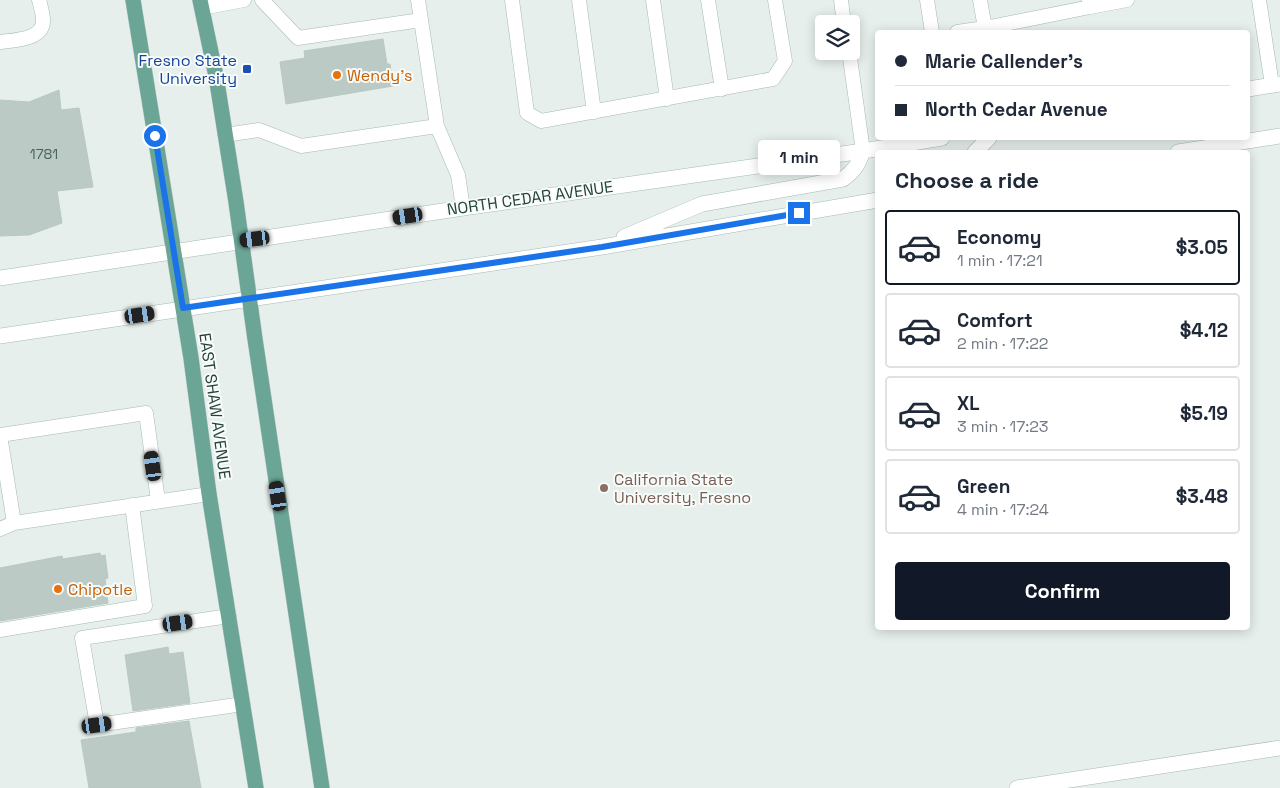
<!DOCTYPE html>
<meta charset="utf-8">
<style>
body{margin:0;font-family:"Space Grotesk",sans-serif;background:#f6f6f7;color:#1f2937;height:100vh;display:flex;flex-direction:column;font-size:19px;white-space:nowrap}
*{box-sizing:border-box;margin:0}
p{font-size:16px;color:#747a83}
.icon{flex:none;width:28px;height:28px;fill:none;stroke:currentColor;stroke-width:2;stroke-linecap:round;stroke-linejoin:round}
.map{position:relative;flex:1;overflow:hidden}
.side{position:absolute;left:875px;top:150px;width:375px;height:480px;display:flex;flex-direction:column;background:#fff;border-radius:5px;box-shadow:0 2px 12px #0003}
.side>*{flex:none}
.hud{position:absolute;left:875px;top:30px;width:375px;height:110px;border-radius:5px;box-shadow:0 2px 12px #0003;display:grid;align-content:center;height:110px;padding:0 20px;background:#fff}
.controls{position:absolute;left:815px;top:15px;display:grid;gap:10px}
.controls a{display:grid;place-items:center;width:45px;height:45px;border-radius:5px;background:#fff;box-shadow:0 2px 12px #0003;font-size:25px}
.end{position:absolute;width:22px;height:22px;margin:-11px;border:6px solid #1a73e8;background:#fff;box-shadow:0 0 0 2px #fff}
.from{border-radius:50%}
.bubble{position:absolute;height:35px;border-radius:5px;background:#fff;box-shadow:0 2px 12px #0003;font-size:16px;font-weight:600;line-height:35px;text-align:center}
.car{position:absolute;width:15px;height:30px;margin:-15px -8px;border-radius:6px;box-shadow:0 0 4px 1px #0007;background:linear-gradient(#222 24%,#8ab4d8 0 40%,#222 0 76%,#8ab4d8 0 86%,#222 0)}
.hud b{display:flex;align-items:center;gap:18px;height:48px;font-size:19px}
.hud b+b{border-top:1px solid #e0e1e3}
.hud i{width:12px;height:12px;background:#1f2937}
ul{padding:0;list-style:none}
li{display:flex;align-items:center;gap:15px;height:75px;margin:0 10px 8px;padding:0 10px;border:2px solid #e0e1e3;border-radius:5px}
li div{flex:1}
li b{display:block;font-size:19px}
li em{font-style:normal;font-weight:600}
li.current{border-color:#111827}
li>.icon{width:45px;height:45px;stroke-width:1.5}
h2{padding:0 20px;font-size:22px;line-height:60px}
.action{display:flex;gap:10px;margin-top:auto;padding:10px 20px}
.action a{flex:1;height:58px;border-radius:5px;background:#111827;color:#fff;font-size:20px;font-weight:600;line-height:58px;text-align:center}
.map>svg:first-child{display:block}
.building{fill:#bbcac4;stroke:#b8c9c2}
.lines{fill:none;stroke-linecap:round;stroke-linejoin:round}
.service-casing{stroke:#a8b8b2;stroke-width:15}
.minor-casing{stroke:#a8b8b2;stroke-width:16}
.secondary-casing{stroke:#a4bbb3;stroke-width:16}
.primary-casing{stroke:#c2cac8;stroke-width:16}
.service{stroke:#fff;stroke-width:14}
.minor{stroke:#fff;stroke-width:15}
.secondary{stroke:#fff;stroke-width:15}
.primary{stroke:#6aa596;stroke-width:15}
.route{stroke:#1a73e8;stroke-width:6}
.transit-dot{fill:#1a4fb4;stroke:#f7fbf9;stroke-width:2}
.food-dot{fill:#e8710a;stroke:#f7fbf9;stroke-width:2}
.education-dot{fill:#8d6e63;stroke:#f7fbf9;stroke-width:2}
.labels{text-anchor:middle;dominant-baseline:central;stroke-width:4;stroke-linejoin:round;paint-order:stroke}
.number-label{font-size:14px;fill:#4a645c}
.transit-label{font-size:16px;fill:#164399;stroke:#f7fbf9;text-anchor:end}
.food-label{font-size:16px;fill:#c56008;stroke:#f7fbf9;text-anchor:start}
.street-label{font-size:16px;fill:#24423a;stroke:#f7fbf9}
.education-label{font-size:16px;fill:#785e54;stroke:#f7fbf9;text-anchor:start}
</style>
<div class="map">
<svg width="1280" height="788" viewBox="0 0 1280 788">
<rect width="100%" height="100%" fill="#e6efeb"/>
<path class="building" d="M383 39 387 64H390L393 86 286 104 280 62 305 58 304 51Z
M59 90 61 110 79 108 93 187 57 191 62 223 29 235 0 236V100L29 102Z
M100 553 101 556 105 555 108 578 105 579 108 603 0 621V568L62 556 63 559Z
M168 647 169 654 183 652 190 703 133 711 125 655Z
M189 721 201 788H89L81 740 136 732V728Z"/>
<g class="lines">
<defs>
<path id="service" d="M262 0 298 38 421 20
M418 0 437 126
M512 0 527 113 541 121 773 79 785 61 775 0
M579 0 594 112
M653 0 667 99
M708 0 722 89
M841 0 844 24
M927 0 932 32
M980 0 985 28 1090 7 1089 0
M1259 0 1272 85
M1090 7 1127 0
M202 8 244 0
M957 32 985 28V32
M0 42C14 40 44 40 43 20 43 14 41 7 39 0
M849 51 863 151
M225 135 259 130 301 146 437 126 458 175 463 208
M0 435 146 413 158 501
M0 435 14 523 0 529
M14 523 209 494
M229 616 82 638 97 725 243 704
M0 630 145 606 132 505"/>
<path id="minor" d="M1017 788 1280 748"/>
<path id="secondary" d="M1248 89 1280 84
M975 152 989 138
M1178 152 1280 136
M624 237 702 204 843 179C854 171 859 164 863 151
M0 278 463 208 863 151 942 138
M0 336 602 247 878 200"/>
<path id="primary" d="M133 0 191 358 209 494 256 788
M200 0 216 76 236 202 255 339 322 788"/>
</defs>
<use href="#service" class="service-casing"/>
<use href="#minor" class="minor-casing"/>
<use href="#secondary" class="secondary-casing"/>
<use href="#primary" class="primary-casing"/>
<use href="#service" class="service"/>
<use href="#minor" class="minor"/>
<use href="#secondary" class="secondary"/>
<use href="#primary" class="primary"/>
</g>
<g class="lines">
<path class="route" d="M155 136 183 308 602 247 799 213"/>
</g>
<rect class="transit-dot" x="242" y="64" width="10" height="10" rx="2.5"/>
<g class="food-dot">
<circle cx="337" cy="75" r="5"/>
<circle cx="58" cy="589" r="5"/>
</g>
<circle class="education-dot" cx="604" cy="488" r="5"/>
<g class="labels">
<g class="number-label">
<text x="44" y="154">1781</text>
</g>
<g class="transit-label">
<text x="237" y="60">Fresno State<tspan x="237" dy="18">University</tspan></text>
</g>
<g class="food-label">
<text x="347" y="75">Wendy's</text>
<text x="68" y="589">Chipotle</text>
</g>
<g class="street-label">
<text transform="translate(530 198) rotate(-8)">NORTH CEDAR AVENUE</text>
<text transform="translate(215 406) rotate(82)">EAST SHAW AVENUE</text>
</g>
<g class="education-label">
<text x="614" y="479">California State<tspan x="614" dy="18">University, Fresno</tspan></text>
</g>
</g>
</svg>
<div class="controls">
<a><svg class="icon" aria-label="layers" viewBox="0 0 24 24"><path d="M12 4l9 5-9 5-9-5zM3 14l9 5 9-5"/></svg></a>
</div>
<i class="end from" style="left:155px;top:136px"></i>
<i class="end" style="left:799px;top:213px"></i>
<div class="bubble" style="left:758px;top:140px;width:82px">1 min</div>
<i class="car" style="left:408px;top:216px;rotate:261deg"></i>
<i class="car" style="left:255px;top:239px;rotate:263deg"></i>
<i class="car" style="left:140px;top:315px;rotate:81deg"></i>
<i class="car" style="left:153px;top:466px;rotate:352deg"></i>
<i class="car" style="left:278px;top:496px;rotate:351deg"></i>
<i class="car" style="left:178px;top:623px;rotate:82deg"></i>
<i class="car" style="left:97px;top:725px;rotate:82deg"></i>
<div class="hud">
<b><i class="from"></i>Marie Callender's</b>
<b><i></i>North Cedar Avenue</b>
</div>
<section class="side">
<h2>Choose a ride</h2>
<ul>
<li class="current"><svg class="icon" aria-label="car" viewBox="0 0 24 24"><path d="M5 17H2v-5l4-1 3-4h7l3 4 3 1v5h-3M9 17h6M6 11h13"/><circle cx="7" cy="17" r="2"/><circle cx="17" cy="17" r="2"/></svg><div><b>Economy</b><p>1 min · 17:21</p></div><em>$3.05</em></li>
<li><svg class="icon" aria-label="car" viewBox="0 0 24 24"><path d="M5 17H2v-5l4-1 3-4h7l3 4 3 1v5h-3M9 17h6M6 11h13"/><circle cx="7" cy="17" r="2"/><circle cx="17" cy="17" r="2"/></svg><div><b>Comfort</b><p>2 min · 17:22</p></div><em>$4.12</em></li>
<li><svg class="icon" aria-label="car" viewBox="0 0 24 24"><path d="M5 17H2v-5l4-1 3-4h7l3 4 3 1v5h-3M9 17h6M6 11h13"/><circle cx="7" cy="17" r="2"/><circle cx="17" cy="17" r="2"/></svg><div><b>XL</b><p>3 min · 17:23</p></div><em>$5.19</em></li>
<li><svg class="icon" aria-label="car" viewBox="0 0 24 24"><path d="M5 17H2v-5l4-1 3-4h7l3 4 3 1v5h-3M9 17h6M6 11h13"/><circle cx="7" cy="17" r="2"/><circle cx="17" cy="17" r="2"/></svg><div><b>Green</b><p>4 min · 17:24</p></div><em>$3.48</em></li>
</ul>
<div class="action"><a>Confirm</a></div>
</section>
</div>
